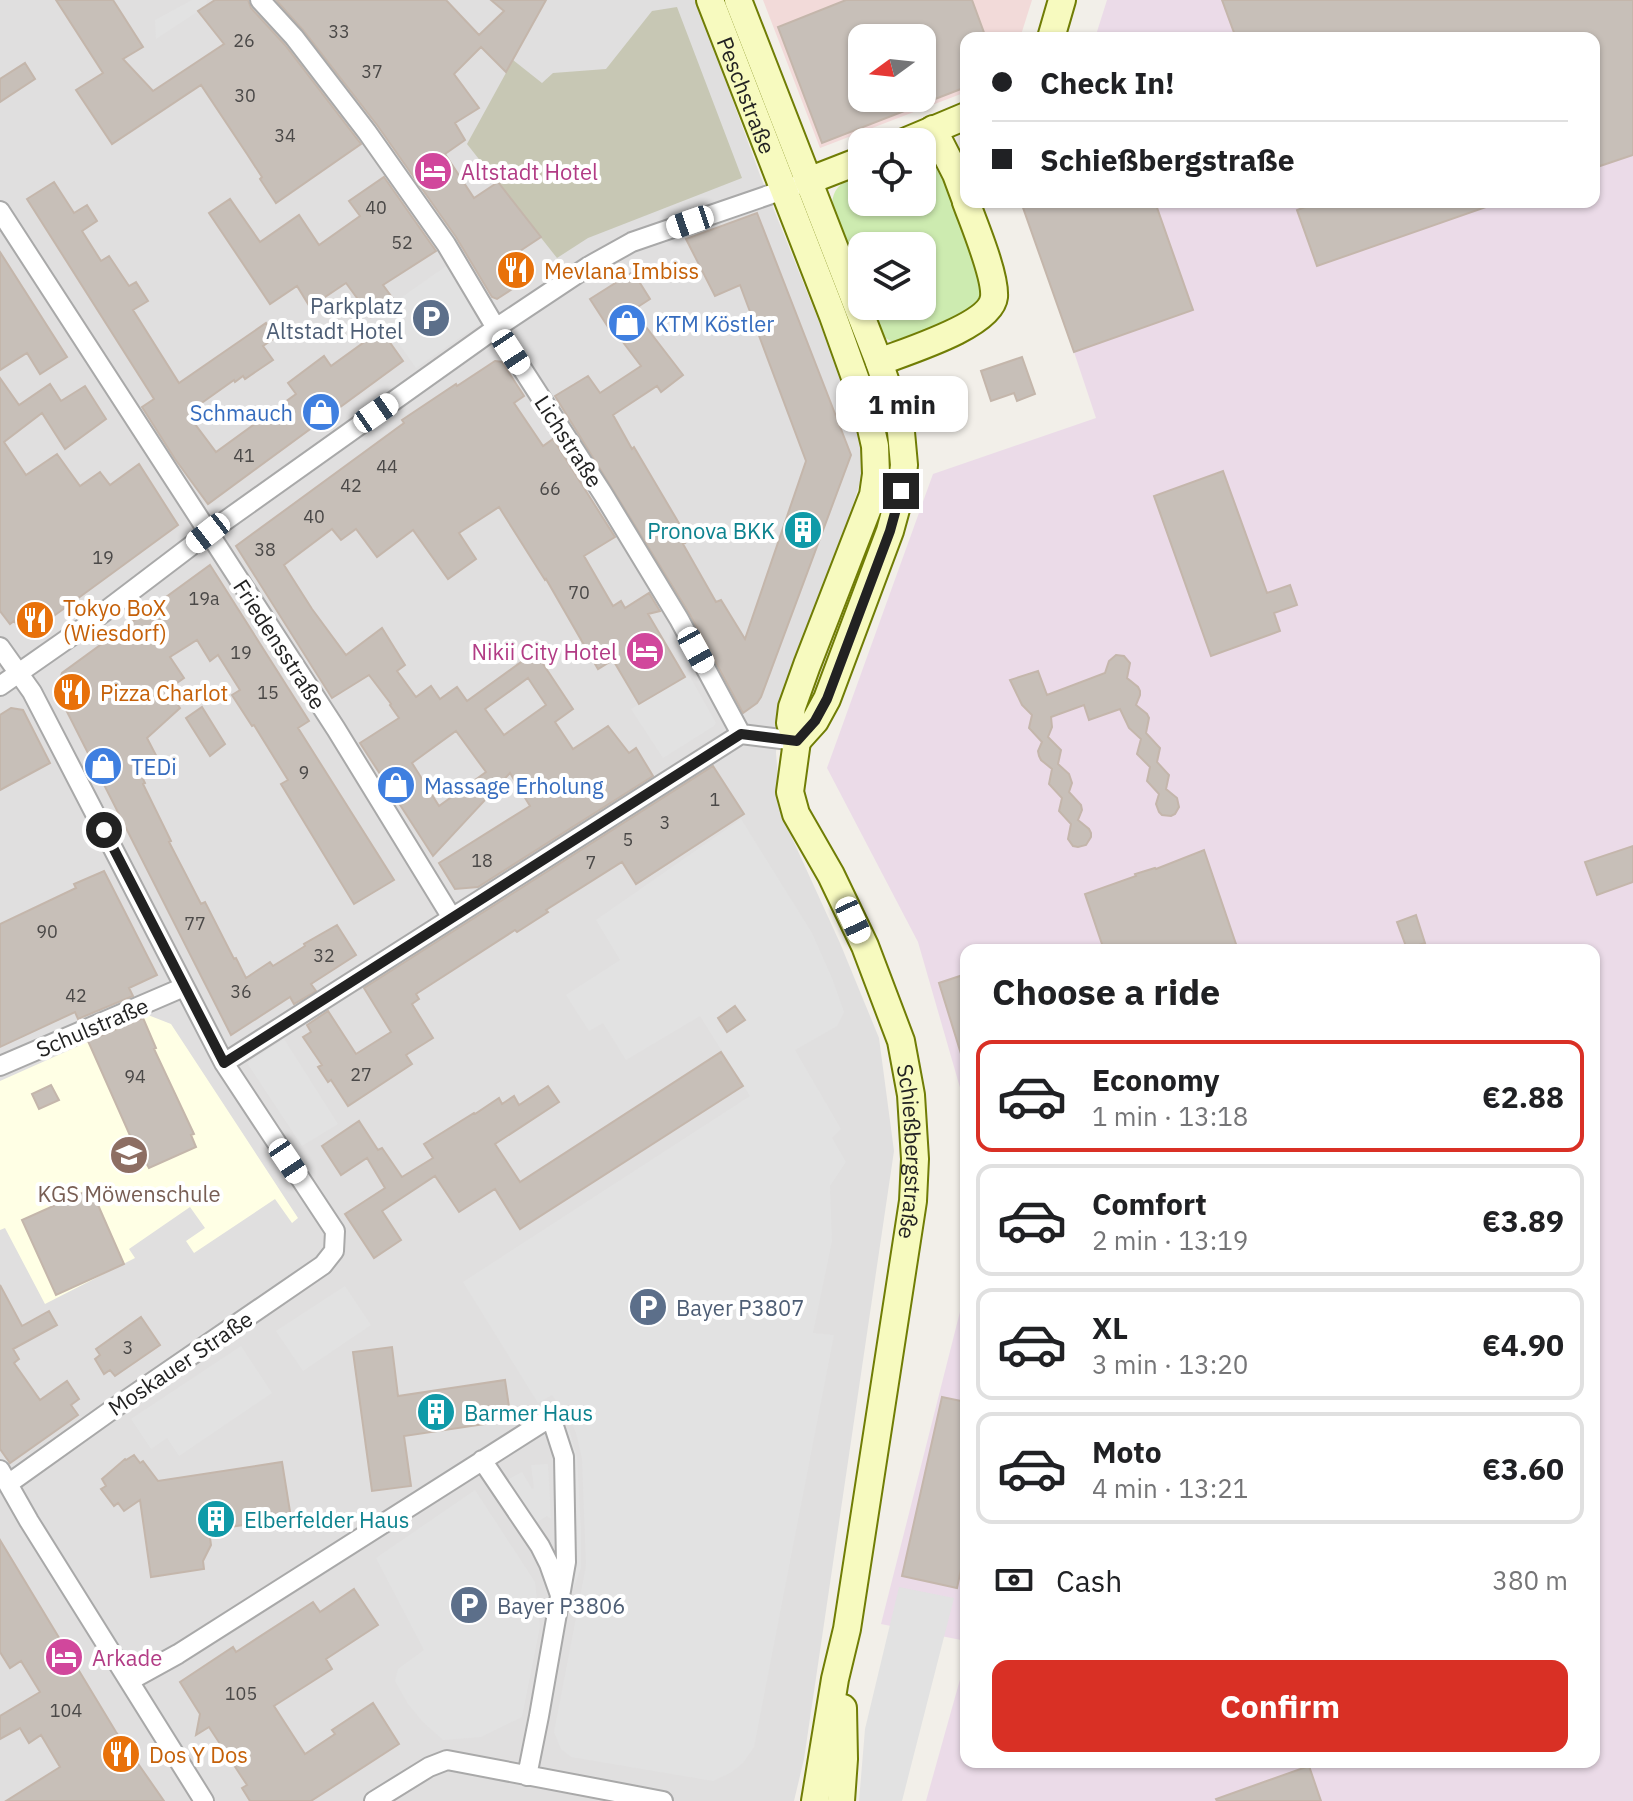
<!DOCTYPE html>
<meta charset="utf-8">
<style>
body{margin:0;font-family:"IBM Plex Sans",sans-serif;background:#f2f2f2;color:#202124;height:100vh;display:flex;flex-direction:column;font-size:30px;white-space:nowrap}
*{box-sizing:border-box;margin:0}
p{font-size:26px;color:#757577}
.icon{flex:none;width:44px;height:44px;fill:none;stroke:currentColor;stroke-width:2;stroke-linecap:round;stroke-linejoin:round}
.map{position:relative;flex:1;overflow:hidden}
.sheet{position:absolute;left:960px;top:944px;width:640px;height:824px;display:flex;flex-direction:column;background:#fff;border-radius:16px;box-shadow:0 2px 6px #0004}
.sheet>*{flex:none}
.top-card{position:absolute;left:960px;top:32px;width:640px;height:176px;border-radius:16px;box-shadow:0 2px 6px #0004;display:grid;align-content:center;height:176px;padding:0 32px;background:#fff}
.needle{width:52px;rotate:255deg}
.buttons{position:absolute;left:848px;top:24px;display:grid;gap:16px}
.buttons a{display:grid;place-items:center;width:88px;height:88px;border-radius:16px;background:#fff;box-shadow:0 2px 6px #0004;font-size:40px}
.end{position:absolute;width:36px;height:36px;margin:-18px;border:10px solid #222;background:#fff;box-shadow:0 0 0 4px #fff}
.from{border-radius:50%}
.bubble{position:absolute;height:56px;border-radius:16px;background:#fff;box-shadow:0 2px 6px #0004;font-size:26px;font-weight:700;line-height:56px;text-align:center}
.car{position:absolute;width:24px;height:48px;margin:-24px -12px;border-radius:10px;box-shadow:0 0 6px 2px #0007;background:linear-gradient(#fff 24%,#345 0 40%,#fff 0 76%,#345 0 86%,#fff 0)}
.top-card b{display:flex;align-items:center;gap:28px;height:76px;font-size:30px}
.top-card b+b{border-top:2px solid #e0e0e0}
.top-card i{width:20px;height:20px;background:#202124}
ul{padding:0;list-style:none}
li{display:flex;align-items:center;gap:24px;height:112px;margin:0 16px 12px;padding:0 16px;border:4px solid #e0e0e0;border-radius:16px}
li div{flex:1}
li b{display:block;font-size:30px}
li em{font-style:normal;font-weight:700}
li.active{border-color:#d93025}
li>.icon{width:72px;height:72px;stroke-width:1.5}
h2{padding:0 32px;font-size:36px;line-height:96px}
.pay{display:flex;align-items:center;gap:20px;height:88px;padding:0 32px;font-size:30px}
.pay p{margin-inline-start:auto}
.action{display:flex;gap:16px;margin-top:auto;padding:16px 32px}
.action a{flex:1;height:92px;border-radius:16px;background:#d93025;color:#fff;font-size:32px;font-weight:700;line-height:92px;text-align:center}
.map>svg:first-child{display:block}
.residential{fill:#e0dfdf}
.commercial{fill:#f2dad9;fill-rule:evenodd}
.industrial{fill:#ebdbe8}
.education{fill:#ffffe5}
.construction{fill:#c7c7b4}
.grass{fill:#cdebb0}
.parking{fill:#e2e2e2}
.building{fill:#c7bfb8;stroke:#c4b6ab;stroke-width:2;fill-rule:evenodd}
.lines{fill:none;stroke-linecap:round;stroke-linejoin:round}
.street-casing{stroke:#a9a9a9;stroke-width:22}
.secondary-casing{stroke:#707d05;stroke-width:30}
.street{stroke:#fff;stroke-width:18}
.secondary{stroke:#f7fabf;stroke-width:26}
.route{stroke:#222;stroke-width:10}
.labels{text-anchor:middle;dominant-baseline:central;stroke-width:8;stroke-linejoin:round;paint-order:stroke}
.number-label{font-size:18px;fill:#4b4948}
.street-label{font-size:22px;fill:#222;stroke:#fff}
.hotel-label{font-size:22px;fill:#b23c85;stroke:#fff;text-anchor:start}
.food-label{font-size:22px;fill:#c56008;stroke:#fff;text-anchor:start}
.service-label{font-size:22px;fill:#4e5e75;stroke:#fff;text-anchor:start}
.shop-label{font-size:22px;fill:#366cbe;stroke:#fff;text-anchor:start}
.culture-label{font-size:22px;fill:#0d838f;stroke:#fff;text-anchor:start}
.education-label{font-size:22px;fill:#785e54;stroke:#fff}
</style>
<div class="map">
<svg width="1633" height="1801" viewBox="0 0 1633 1801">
<rect width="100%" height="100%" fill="#f2efe9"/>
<path class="residential" d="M0 0H696L760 175 864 434 867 459 837 558 778 709 776 753 781 814 840 943 879 1038 894 1151 804 1759 794 1801H0Z"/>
<path class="commercial" d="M763 0H1032L1020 38H966V92L820 148ZM862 38H922V98H862Z"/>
<path class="industrial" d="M1107 0H1633V1801H926L966 1658V1762H1594V950H966V1124L963 1098 918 942 827 768 933 474 1096 418 1024 202H1594V38H1095Z
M966 1288V1641L881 1624Z"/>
<path class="education" d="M148 1015 171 1024 298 1218 292 1223 275 1199 194 1253 186 1241 205 1228 190 1207 129 1249 135 1258 45 1304 5 1228 0 1230V1081Z"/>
<path class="construction" d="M677 7 742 178 588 238 557 258 467 144 513 60 542 83 553 73 606 69 652 11Z"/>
<path class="grass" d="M922 157H927L948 175 979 265 981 290 978 302 966 319 906 343 893 342 883 337 866 306H922V246H862V295L832 213C831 187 840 183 862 173V202H922Z"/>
<path class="parking" d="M192 0H207L206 6 156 39 155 20Z
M449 264 484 321 416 368 378 314Z
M689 675 716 723 714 726 663 758 631 709Z
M741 819 812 933 832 978 844 1012 837 1026 795 1050 841 1129 832 1138 846 1162 830 1186 832 1241 813 1333 834 1335 754 1747 743 1763 730 1773 713 1781 571 1757 561 1749 554 1732 586 1566 582 1459 576 1433 570 1420 552 1395 538 1403 463 1282 750 1096 700 1016 626 1060 603 1023 589 1031 566 995 620 960 596 920Z
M284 1039 338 1124 302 1146 247 1063Z
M345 1286 371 1325 303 1371 276 1331Z
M241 1346 272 1393 179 1456 167 1438 151 1449 131 1419Z
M569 1429 577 1457 581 1529V1568L573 1590 571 1519 564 1430Z
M548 1464 551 1519 547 1516 534 1524 507 1480 522 1472 532 1489 534 1488 531 1465Z
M475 1490 535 1582 540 1627 522 1717 481 1737 443 1740 422 1721 408 1704 395 1681 398 1669 424 1650 376 1558Z
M899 1587 954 1598 902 1801H859L865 1729Z"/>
<path class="building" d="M56 0H113L143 47 123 59 153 91 224 44 198 11 215 0H248L251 8 285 45 361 144 276 203 260 179 262 177 247 154 201 85 112 144 76 90 103 73Z
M276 0H446L479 35 504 11 491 0H546L506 72 481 47 454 74 479 108 455 123 465 140 445 154 474 198 498 182 541 237 517 253 532 276 497 299 492 297 456 237 377 125 303 30Z
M846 0H972L986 38H966V87L822 143 778 27ZM862 38H922V98H862Z
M1222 0H1633V155L1594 168V38H1236Z
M25 63 35 79 0 102V79Z
M384 177 436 251 383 285 394 300 371 317 346 283 310 307 297 286 270 304 209 213 230 199 260 242 299 215 319 245 360 216 349 201Z
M54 182 74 213 87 205 97 221 82 231 101 261 109 256 129 286 136 282 148 301 133 310 179 383 266 323 276 337 263 346 273 360 245 379 243 376 235 382 234 380 189 412 196 423 195 424 216 452 296 394 288 383 324 356 331 366 381 330 403 361 208 504 175 459 142 407 154 399 27 199Z
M1021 202H1155L1193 310 1074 352Z
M1319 202H1491L1492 205 1317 266 1297 210Z
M757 213 851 455 761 697 757 703 743 713 689 613 555 396 588 376 600 393 641 366 610 325 608 327 590 299 633 272 650 299 633 310 683 375 661 392 657 386 613 415 632 449 634 447 680 525 676 528 685 543 683 544 716 602 721 600 745 639 806 461 740 285 715 296 686 239Z
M0 252 67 357 40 374 27 353 0 370Z
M1022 357 1035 394 1017 401 1014 393 991 401 981 371Z
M495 361 502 362 524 396 514 403 543 446 553 439 615 537 584 556 613 606 621 601 625 608 649 593 660 611 648 614 685 677 639 704 613 660 598 669 546 579 545 580 499 507 459 533 476 559 448 579 413 530 377 557 356 529 341 540 332 529 284 565 312 609 346 655 382 628 405 665 397 671 416 697 431 686 440 699 457 687 467 701 535 652 573 709 555 722 573 749 608 726 629 753 636 748 653 776 478 887 455 889 439 863 530 806 510 773 433 856 360 743 399 718 390 705 391 704 369 675 332 698 236 546 404 423 402 420 456 384 457 386ZM528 678 546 705 504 735 485 709ZM456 731 486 772 439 806 412 763Z
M0 378 19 405 50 384 61 401 85 386 106 419 65 449 42 413 4 442 26 475 57 454 80 486 100 472 110 485 139 464 178 525 32 632 23 621 17 625 14 621 10 624 0 611Z
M1223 471 1267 593 1290 585 1297 605 1274 613 1280 631 1211 656 1154 496Z
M210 565 309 721 298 728 394 880 354 904 281 784 288 780 254 725 252 726 232 695 240 690 218 655 210 661 197 640 170 657 184 678 167 690 180 708 147 738 161 765 141 775 145 783 143 784 171 841 169 842 201 904 205 902 234 959 236 958 246 978 270 962 273 966 305 946 304 944 337 925 356 955 311 984 316 991 294 1004 290 997 231 1035 57 692V687L62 673Z
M1116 655 1124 656 1130 663 1127 678 1138 687 1140 691V695L1136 705 1147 714 1149 718 1146 733 1160 748 1157 762 1169 775 1166 789 1177 798 1179 807 1175 814 1171 816 1162 815 1159 812 1156 804 1159 794 1147 781 1150 767 1137 754 1141 739 1129 728 1120 709 1089 720 1084 705 1051 717 1052 727 1048 737 1061 750 1058 764 1069 774 1072 783 1069 792 1081 805 1082 810 1078 820 1089 829 1091 833V837L1086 845 1078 847 1073 846 1068 839 1071 824 1059 811 1062 798 1049 784 1052 769 1041 760 1039 756 1038 751 1042 742 1029 728 1032 715 1022 705 1010 680 1038 671 1047 695 1105 673 1109 661Z
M202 707 225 744 210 756 186 718Z
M11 708 23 710 50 763 0 790V715Z
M713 766 744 814 636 884 622 862 546 910 548 912 517 932 515 930 416 994 419 999 412 1004 433 1038 406 1055 412 1064 348 1106 331 1080 328 1082 318 1067 322 1065 303 1037 311 1032 307 1025 328 1011 356 1054 391 1032 364 988Z
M1633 846V882L1597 895 1585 862Z
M1204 850 1238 950H1104L1085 894 1136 876 1135 874 1155 868 1156 869Z
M104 871 157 975 129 988 133 996 78 1019 75 1012 0 1047V924L76 888 74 884Z
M1416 915 1425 943 1407 949 1397 922Z
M966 974V1056L962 1057 939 983Z
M735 1006 745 1020 727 1032 718 1018Z
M143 1018 156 1048 154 1049 194 1134 191 1135 196 1147 149 1168 143 1157 140 1158 88 1041Z
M721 1052 743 1086 520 1229 495 1189 459 1212 435 1176 382 1211 401 1240 374 1258 345 1214 385 1188 367 1158 341 1175 322 1146 359 1121 378 1150 382 1148 402 1177 433 1158 424 1144 474 1113 475 1114 499 1098 502 1104 514 1096 519 1105 548 1086 559 1102 495 1144 520 1182Z
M51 1085 59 1100 39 1109 32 1094Z
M91 1189 124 1264 56 1295 22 1220Z
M0 1285 22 1326 49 1311 57 1325 13 1349 19 1359 14 1363 40 1400 67 1381 79 1399 71 1405 78 1415 10 1463 0 1449Z
M141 1317 160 1345 115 1376 110 1370 104 1374 95 1359 100 1355 96 1349Z
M392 1347 398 1396 505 1380 511 1420 404 1436 411 1486 372 1491 353 1352Z
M942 1397 966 1402V1546L957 1588 902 1576Z
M134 1455 140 1463 143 1461 158 1481 282 1462 291 1518 209 1530 211 1545 203 1561 204 1569 151 1577 140 1500 124 1511 118 1503 114 1506 101 1489 106 1486 102 1479 125 1459 126 1460Z
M0 1540 116 1732 164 1801H6L60 1767 41 1735 29 1743 20 1728 0 1739V1716L40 1692 21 1661 10 1668 0 1652Z
M354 1589 378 1625 326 1659 332 1669 274 1706 305 1754 335 1734 332 1730 373 1703 399 1744 311 1801H250L242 1788 247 1785 209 1727 196 1735 200 1714 180 1682 233 1647 236 1652 313 1602 320 1612Z
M1309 1766 1321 1801H1217L1216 1799Z"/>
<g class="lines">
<defs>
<path id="street" d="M260 0 294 37 367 132 446 244 496 328 603 494 679 619 741 734
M0 211 336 729 452 918
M0 647 32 692 224 1063 335 1231 334 1251 323 1265 113 1409 8 1484
M0 686 83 628 208 533 496 328 589 266 632 242 795 186
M741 734 797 741
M224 1063 741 734
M0 1066 184 987
M482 1460 540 1546 549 1564 560 1595
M0 1470 29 1521 204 1801
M129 1681 178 1654 551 1417 564 1457 566 1562 539 1716 527 1776
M374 1801 429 1767 447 1760 663 1801"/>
<g id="secondary">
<path id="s1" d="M710 0 833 316 867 411 875 446 876 474 873 495 807 665 792 707 790 723 797 741 790 792 796 814 831 875 865 946 901 1041 911 1095 915 1159 913 1201 847 1629 835 1679 815 1801"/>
<path d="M738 0 879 362 898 418 901 432 904 465 901 491 890 531 827 699 815 721 797 741"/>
<path d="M1051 38 1062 0"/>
<path d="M933 129 956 174 966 201"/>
<path d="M904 142 966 116"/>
<path d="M808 181 862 160"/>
<path d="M879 362C904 352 991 326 994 297 996 276 974 224 966 202"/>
<path d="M841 1801 844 1759 843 1708"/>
</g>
</defs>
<use href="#street" class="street-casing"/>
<use href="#secondary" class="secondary-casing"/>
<use href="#street" class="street"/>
<use href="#secondary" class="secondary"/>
</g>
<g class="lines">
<path class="route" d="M104 830 224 1063 741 734 797 741 815 721 827 699 890 531 901 491"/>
</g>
<defs>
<symbol id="hotel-disc" viewBox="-11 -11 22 22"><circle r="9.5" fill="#d1479c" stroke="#fff"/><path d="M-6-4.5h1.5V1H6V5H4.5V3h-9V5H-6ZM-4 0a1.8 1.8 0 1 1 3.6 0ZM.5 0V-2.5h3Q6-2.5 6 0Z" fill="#fff"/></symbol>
<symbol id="restaurant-disc" viewBox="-11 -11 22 22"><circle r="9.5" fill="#e8710a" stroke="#fff"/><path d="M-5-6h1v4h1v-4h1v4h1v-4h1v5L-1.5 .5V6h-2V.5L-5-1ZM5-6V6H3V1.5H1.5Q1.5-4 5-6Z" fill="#fff"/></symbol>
<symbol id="parking-disc" viewBox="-11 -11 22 22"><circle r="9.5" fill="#5c6f8a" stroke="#fff"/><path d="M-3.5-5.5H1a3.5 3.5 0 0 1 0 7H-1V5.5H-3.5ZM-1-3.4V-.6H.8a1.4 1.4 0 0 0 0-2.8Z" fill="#fff"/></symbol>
<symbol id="shop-disc" viewBox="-11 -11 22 22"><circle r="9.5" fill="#3f7fe0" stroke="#fff"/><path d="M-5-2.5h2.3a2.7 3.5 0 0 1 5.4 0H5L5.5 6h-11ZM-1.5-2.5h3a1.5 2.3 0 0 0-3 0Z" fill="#fff"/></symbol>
<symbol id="building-disc" viewBox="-11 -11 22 22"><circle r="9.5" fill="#0f9aa8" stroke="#fff"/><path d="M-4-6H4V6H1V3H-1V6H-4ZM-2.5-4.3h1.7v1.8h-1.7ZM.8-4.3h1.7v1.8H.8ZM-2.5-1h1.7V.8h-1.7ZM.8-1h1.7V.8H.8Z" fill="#fff"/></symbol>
<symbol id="school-disc" viewBox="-11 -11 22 22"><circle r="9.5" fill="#8d6e63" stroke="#fff"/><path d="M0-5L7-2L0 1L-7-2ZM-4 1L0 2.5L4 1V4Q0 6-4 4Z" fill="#fff"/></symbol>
</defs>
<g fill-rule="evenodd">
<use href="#hotel-disc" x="411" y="149" width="44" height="44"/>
<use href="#restaurant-disc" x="494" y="248" width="44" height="44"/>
<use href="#parking-disc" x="409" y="296" width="44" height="44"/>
<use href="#shop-disc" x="605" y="301" width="44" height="44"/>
<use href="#shop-disc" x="299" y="390" width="44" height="44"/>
<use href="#building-disc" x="781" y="508" width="44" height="44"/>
<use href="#restaurant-disc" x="13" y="598" width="44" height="44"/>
<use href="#hotel-disc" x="623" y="629" width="44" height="44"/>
<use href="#restaurant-disc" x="50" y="670" width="44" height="44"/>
<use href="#shop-disc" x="81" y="744" width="44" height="44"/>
<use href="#shop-disc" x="374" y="763" width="44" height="44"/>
<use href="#school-disc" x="107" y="1133" width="44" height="44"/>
<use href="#parking-disc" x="626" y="1285" width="44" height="44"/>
<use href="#building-disc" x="414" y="1390" width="44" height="44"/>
<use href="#building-disc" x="194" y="1497" width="44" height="44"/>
<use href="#parking-disc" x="447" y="1583" width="44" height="44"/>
<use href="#hotel-disc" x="42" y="1635" width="44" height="44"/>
<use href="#restaurant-disc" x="99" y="1732" width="44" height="44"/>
</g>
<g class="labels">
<g class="number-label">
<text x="339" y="31">33</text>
<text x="244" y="40">26</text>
<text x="372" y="71">37</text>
<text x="245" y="95">30</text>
<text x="285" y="135">34</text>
<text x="376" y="207">40</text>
<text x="402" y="242">52</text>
<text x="244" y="455">41</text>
<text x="387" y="466">44</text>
<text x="351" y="485">42</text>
<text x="550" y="488">66</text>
<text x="314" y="516">40</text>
<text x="265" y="549">38</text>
<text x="103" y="557">19</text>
<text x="579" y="592">70</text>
<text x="204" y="598">19a</text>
<text x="241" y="652">19</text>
<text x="268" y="692">15</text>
<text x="304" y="772">9</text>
<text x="715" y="799">1</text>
<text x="665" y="822">3</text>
<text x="628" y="839">5</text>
<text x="482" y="860">18</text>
<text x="591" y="862">7</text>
<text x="195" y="923">77</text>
<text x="47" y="931">90</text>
<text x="324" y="955">32</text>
<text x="241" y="991">36</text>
<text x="76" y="995">42</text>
<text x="361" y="1074">27</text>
<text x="135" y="1076">94</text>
<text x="128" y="1347">3</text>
<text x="241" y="1693">105</text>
<text x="66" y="1710">104</text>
</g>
<g class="street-label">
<text stroke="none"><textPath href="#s1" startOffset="102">Peschstraße</textPath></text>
<text transform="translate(569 441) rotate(57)">Lichstraße</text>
<text transform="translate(280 644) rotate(57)">Friedensstraße</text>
<text transform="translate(92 1027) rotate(-23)">Schulstraße</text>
<text stroke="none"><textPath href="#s1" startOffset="1224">Schießbergstraße</textPath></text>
<text transform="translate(180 1363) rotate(-34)">Moskauer Straße</text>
</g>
<g class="hotel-label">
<text x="461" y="171">Altstadt Hotel</text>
<text x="617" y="651" text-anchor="end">Nikii City Hotel</text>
<text x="92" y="1657">Arkade</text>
</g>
<g class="food-label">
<text x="544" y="270">Mevlana Imbiss</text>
<text x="63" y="607">Tokyo BoX<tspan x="63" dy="25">(Wiesdorf)</tspan></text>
<text x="100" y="692">Pizza Charlot</text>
<text x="149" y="1754">Dos Y Dos</text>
</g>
<g class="service-label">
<text x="403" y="305" text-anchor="end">Parkplatz<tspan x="403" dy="25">Altstadt Hotel</tspan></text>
<text x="676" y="1307">Bayer P3807</text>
<text x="497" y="1605">Bayer P3806</text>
</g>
<g class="shop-label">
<text x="655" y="323">KTM Köstler</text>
<text x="293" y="412" text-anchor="end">Schmauch</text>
<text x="131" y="766">TEDi</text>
<text x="424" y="785">Massage Erholung</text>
</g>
<g class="culture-label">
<text x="775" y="530" text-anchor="end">Pronova BKK</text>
<text x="464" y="1412">Barmer Haus</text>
<text x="244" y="1519">Elberfelder Haus</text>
</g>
<g class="education-label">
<text x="129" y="1193">KGS Möwenschule</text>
</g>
</g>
</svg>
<div class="buttons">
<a><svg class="needle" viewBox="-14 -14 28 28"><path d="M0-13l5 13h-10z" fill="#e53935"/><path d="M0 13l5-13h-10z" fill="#757577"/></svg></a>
<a><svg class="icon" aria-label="locate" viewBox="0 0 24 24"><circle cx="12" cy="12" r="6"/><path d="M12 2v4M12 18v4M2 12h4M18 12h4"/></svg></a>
<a><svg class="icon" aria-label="layers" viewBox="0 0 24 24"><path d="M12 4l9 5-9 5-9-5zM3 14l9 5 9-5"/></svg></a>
</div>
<i class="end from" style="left:104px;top:830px"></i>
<i class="end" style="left:901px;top:491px"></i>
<div class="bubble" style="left:836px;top:376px;width:132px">1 min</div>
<i class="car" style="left:690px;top:222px;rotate:251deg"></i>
<i class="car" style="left:511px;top:352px;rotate:147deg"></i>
<i class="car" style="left:376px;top:413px;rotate:55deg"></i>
<i class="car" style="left:208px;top:533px;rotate:232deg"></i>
<i class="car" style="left:696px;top:650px;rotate:151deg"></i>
<i class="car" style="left:853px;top:920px;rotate:155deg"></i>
<i class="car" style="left:288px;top:1161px;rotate:146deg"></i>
<div class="top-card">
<b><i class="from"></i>Check In!</b>
<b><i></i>Schießbergstraße</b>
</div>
<section class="sheet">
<h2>Choose a ride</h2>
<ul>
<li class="active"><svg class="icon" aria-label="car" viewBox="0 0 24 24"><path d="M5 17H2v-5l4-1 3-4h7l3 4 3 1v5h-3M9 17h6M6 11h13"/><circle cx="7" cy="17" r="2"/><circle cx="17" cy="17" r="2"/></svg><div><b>Economy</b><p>1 min · 13:18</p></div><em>€2.88</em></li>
<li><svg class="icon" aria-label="car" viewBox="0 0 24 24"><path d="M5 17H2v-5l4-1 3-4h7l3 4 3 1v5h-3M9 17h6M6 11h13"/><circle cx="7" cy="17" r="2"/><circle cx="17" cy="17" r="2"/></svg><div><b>Comfort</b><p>2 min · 13:19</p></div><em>€3.89</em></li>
<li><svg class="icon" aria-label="car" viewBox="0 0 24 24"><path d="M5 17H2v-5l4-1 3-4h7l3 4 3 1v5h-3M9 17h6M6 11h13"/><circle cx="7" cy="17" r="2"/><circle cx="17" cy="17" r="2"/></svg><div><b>XL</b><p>3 min · 13:20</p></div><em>€4.90</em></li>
<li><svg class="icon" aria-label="car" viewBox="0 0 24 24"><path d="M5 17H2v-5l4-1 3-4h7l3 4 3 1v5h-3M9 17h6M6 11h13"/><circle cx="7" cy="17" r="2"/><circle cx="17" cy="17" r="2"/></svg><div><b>Moto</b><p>4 min · 13:21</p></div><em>€3.60</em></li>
</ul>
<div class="pay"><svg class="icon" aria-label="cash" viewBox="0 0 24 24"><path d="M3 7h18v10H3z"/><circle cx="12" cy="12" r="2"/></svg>Cash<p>380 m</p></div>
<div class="action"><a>Confirm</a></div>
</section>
</div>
